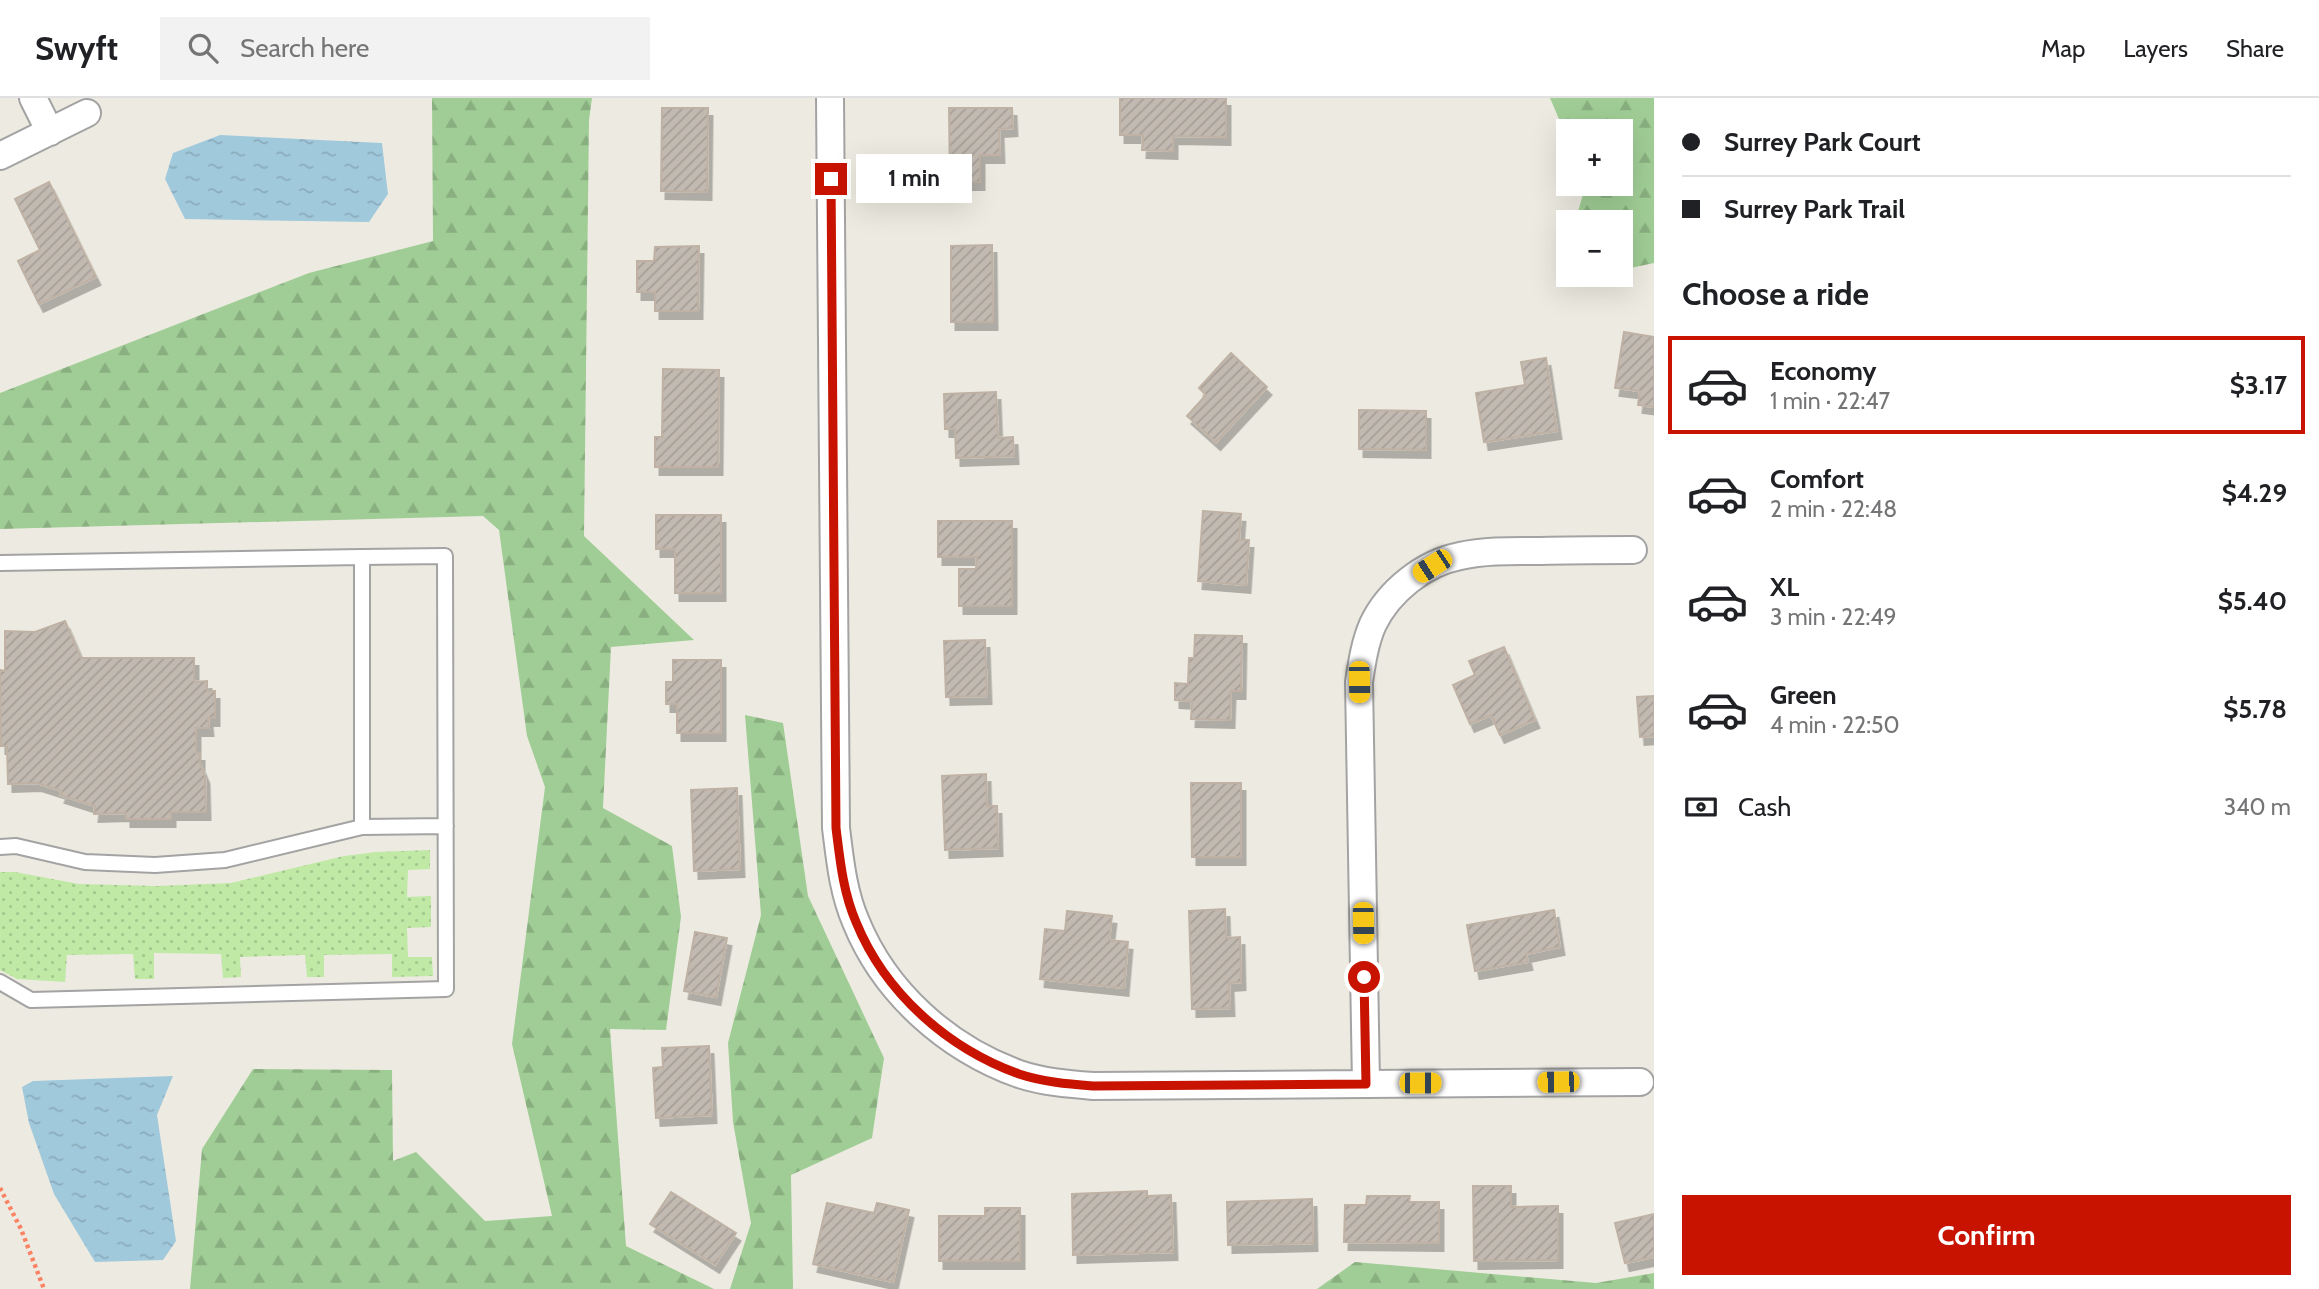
<!DOCTYPE html>
<meta charset="utf-8">
<style>
body{margin:0;font-family:Cabin,sans-serif;background:#f2f2f2;color:#202124;height:100vh;display:flex;flex-direction:column;font-size:26px;white-space:nowrap}
*{box-sizing:border-box;margin:0}
p{font-size:23px;color:#757577}
.icon{flex:none;width:38px;height:38px;fill:none;stroke:currentColor;stroke-width:2;stroke-linecap:round;stroke-linejoin:round}
.map{position:relative;flex:1;overflow:hidden}
.drawer{display:flex;flex-direction:column;background:#fff;width:665px}
.drawer>*{flex:none}
.banner{display:grid;align-content:center;height:154px;padding:0 28px;background:#fff}
.buttons{position:absolute;left:1556px;top:21px;display:grid;gap:14px}
.buttons a{display:grid;place-items:center;width:77px;height:77px;border-radius:0px;background:#fff;box-shadow:0 7px 28px #0002;font-size:35px}
.end{position:absolute;width:32px;height:32px;margin:-16px;border:9px solid #c81300;background:#fff;box-shadow:0 0 0 4px #fff}
.from{border-radius:50%}
.bubble{position:absolute;height:49px;border-radius:0px;background:#fff;box-shadow:0 7px 28px #0002;font-size:23px;font-weight:700;line-height:49px;text-align:center}
.car{position:absolute;width:21px;height:42px;margin:-21px -10px;border-radius:9px;box-shadow:0 0 5px 2px #0007;background:linear-gradient(#f5c518 24%,#345 0 40%,#f5c518 0 76%,#345 0 86%,#f5c518 0)}
.banner b{display:flex;align-items:center;gap:24px;height:66px;font-size:26px}
.banner b+b{border-top:2px solid #e0e0e0}
.banner i{width:18px;height:18px;background:#202124}
ul{padding:0;list-style:none}
li{display:flex;align-items:center;gap:21px;height:98px;margin:0 14px 10px;padding:0 14px;border:4px solid transparent;border-radius:0px}
li div{flex:1}
li b{display:block;font-size:26px}
li em{font-style:normal;font-weight:700}
li.current{border-color:#c81300}
li>.icon{width:63px;height:63px;stroke-width:1.5}
h2{padding:0 28px;font-size:32px;line-height:84px}
.pay{display:flex;align-items:center;gap:18px;height:77px;padding:0 28px;font-size:26px}
.pay p{margin-inline-start:auto}
.action{display:flex;gap:14px;margin-top:auto;padding:14px 28px}
.action a{flex:1;height:80px;border-radius:0px;background:#c81300;color:#fff;font-size:28px;font-weight:700;line-height:80px;text-align:center}
header{display:flex;align-items:center;gap:42px;box-sizing:border-box;height:98px;padding:0 35px;background:#fff;border-bottom:2px solid #e0e0e0}
header strong{font-size:33px}
nav{display:flex;gap:38px;margin-inline-start:auto;font-size:24px}
.search{width:490px;height:63px;background:#f2f2f2;display:flex;align-items:center;gap:18px;box-sizing:border-box;padding:0 24px;border-radius:0px;color:#757577;font-size:26px}
main{display:flex;flex:1;min-height:0}
.map>svg:first-child{display:block}
.grass{fill:url(#grass-dots)}
.forest{fill:url(#forest-firs)}
.water{fill:url(#water-ripples)}
.building{fill:url(#building-hatch);stroke:#bfb2a4;stroke-width:2;filter:url(#shadow)}
.lines{fill:none;stroke-linecap:round;stroke-linejoin:round}
.lane-casing{stroke:#a3a3a3;stroke-width:18}
.street-casing{stroke:#a3a3a3;stroke-width:30}
.path{stroke:#fb8265;stroke-width:4.5;stroke-dasharray:3.5 3.5;stroke-linecap:butt}
.lane{stroke:#fff;stroke-width:14}
.street{stroke:#fff;stroke-width:26}
.route{stroke:#c81300;stroke-width:9}
</style>
<header>
<strong>Swyft</strong>
<div class="search"><svg class="icon" aria-label="search" viewBox="0 0 24 24"><circle cx="10" cy="10" r="6"/><path d="M15 15l6 6"/></svg>Search here</div>
<nav><a>Map</a><a>Layers</a><a>Share</a></nav>
</header>
<main>
<div class="map">
<svg width="1654" height="1191" viewBox="0 0 1654 1191">
<defs>
<pattern id="grass-dots" width="8" height="8" patternUnits="userSpaceOnUse" patternTransform="scale(1.75)"><rect width="8" height="8" fill="#c0e9a6"/><path d="M2 2h.1M6 6h.1" fill="none" stroke="#a4c78e" stroke-width="1.8" stroke-linecap="round"/></pattern>
<pattern id="forest-firs" width="22" height="20" patternUnits="userSpaceOnUse" patternTransform="scale(1.75)"><rect width="22" height="20" fill="#a0cd95"/><path d="M5 1l3.5 6h-7zM16 11l3.5 6h-7z" fill="#89af80"/></pattern>
<pattern id="water-ripples" width="26" height="14" patternUnits="userSpaceOnUse" patternTransform="scale(1.75)"><rect width="26" height="14" fill="#a1c9dc"/><path d="M2 4q2-2 4 0t4 0M15 11q2-2 4 0t4 0" fill="none" stroke="#8aacbc"/></pattern>
<pattern id="building-hatch" width="6" height="6" patternUnits="userSpaceOnUse" patternTransform="scale(1.75)"><rect width="6" height="6" fill="#c2bab1"/><path d="M-1 1l2-2M0 6l6-6M5 7l2-2" fill="none" stroke="#a69f98"/></pattern>
<filter id="shadow"><feDropShadow dx="4.5" dy="8" stdDeviation="0" flood-color="#0004"/></filter>
</defs>
<rect width="100%" height="100%" fill="#edebe1"/>
<path class="grass" d="M430 752V771L408 772 407 799 431 798V829L407 830 408 859H432L433 878 392 879V856L324 857V879H307L305 857 240 859 241 879 223 880 221 856 154 855V881H135L133 856 67 857 65 884 17 881 0 872V774H15L79 786 158 788 231 785 344 758 376 754Z"/>
<path class="forest" d="M432 0H592L589 22 584 438 694 542 611 549 603 710 672 748 681 819 666 932 610 931 626 1148 714 1191H190L202 1051 253 971 392 972 393 1063 416 1054 485 1123 552 1118 512 946 545 689 527 638 499 432 483 418 0 431V295L309 175 433 143Z
M1550 0H1654V165L1621 172 1620 124H1575L1586 86H1620V33H1568V42Z
M745 617 783 625 808 798 884 960 872 1040 791 1077 793 1191H730L751 1125 733 1024 728 945 761 817Z
M1355 1164 1596 1185 1654 1175V1191H1317Z"/>
<path class="water" d="M220 37 382 45 388 96 369 124 185 121 165 81 173 55Z
M173 978 157 1017 176 1143 163 1162 95 1164 54 1096 29 1025 22 989 33 983Z"/>
<path class="building" d="M1120 0H1226V39L1173 38V53L1142 52 1143 37H1120Z
M662 10H708L707 94 661 93Z
M949 10H1012L1013 30 999 31 1000 57H980V84H950Z
M49 84 96 179 39 206 18 163 40 152 15 101Z
M992 147 993 224H951V148Z
M699 148 698 213H655V194H637V163H654L655 149Z
M1624 234 1654 239V309L1638 307 1640 293 1615 290Z
M1231 255 1267 289 1216 344 1187 318 1206 297 1199 290Z
M1546 260 1557 333 1484 344 1476 295 1525 287 1521 264Z
M663 271 719 272 718 369H655V339H662Z
M996 294 998 340 1013 339 1014 358 956 360 955 331H945L944 296Z
M1359 312 1426 313V352L1359 351Z
M1203 413 1241 416 1239 442H1249L1246 487 1198 483Z
M656 417H721V495H675V451H656Z
M938 423H1012V508H959V471H976L977 459H938Z
M65 523 81 560H194V584L207 583V593H215V620H208L209 630H196V655H200V666L205 678 206 714H171V721H126V715L94 716 95 708 60 697 62 693 37 685 8 686 7 648H1L0 572 5 573V533L35 534Z
M1195 537 1242 538 1241 593H1231L1230 622 1191 621 1192 603 1175 602V585L1188 586 1189 560H1194Z
M985 542 987 598 946 599 944 543Z
M1504 549 1535 622 1500 637 1491 617 1470 626 1453 587 1475 577 1469 563Z
M673 562H721V635H677V606H666V584H673Z
M1654 598V638L1640 639 1637 599Z
M986 676 987 708H997L998 750 945 752 942 678Z
M1191 685H1241V759H1192Z
M737 690 740 771 694 773 691 692Z
M1225 811 1226 840 1240 839 1241 884 1229 885 1230 910 1192 911 1189 813Z
M1554 812 1560 849 1526 856 1528 864 1475 873 1467 827Z
M1067 813 1112 818 1109 842 1128 844 1124 890 1040 881 1045 831 1065 833Z
M695 834 727 840 716 899 684 893Z
M709 948 712 1017 656 1020 653 970 663 969 662 950Z
M1473 1088H1511V1109L1558 1108V1162L1474 1163Z
M1147 1093V1098L1171 1097 1173 1154 1073 1157 1072 1096Z
M671 1094 736 1135 715 1167 650 1126Z
M1367 1098H1410L1409 1104H1439V1145L1344 1144 1345 1107H1366Z
M1312 1101 1313 1145 1228 1147 1227 1104Z
M827 1105 874 1115 877 1105 909 1112 893 1184 813 1166Z
M985 1110H1020V1163H939V1118H985Z
M1654 1116V1159L1625 1165 1615 1125Z"/>
<g class="lines">
<defs>
<path id="lane" d="M0 465 362 459
M362 729 446 728
M0 749 16 748 85 764 155 767 225 762 362 729V459L445 458 446 891 31 902 0 884"/>
<path id="street" d="M33 0 50 34
M830 0 836 730C840 762 843 794 856 824 885 895 947 950 1019 976 1043 984 1068 986 1093 988L1640 984
M0 58 87 15
M1366 986 1359 584C1362 564 1365 544 1373 526 1389 493 1424 465 1460 458 1487 452 1514 453 1541 453 1571 452 1602 452 1633 452"/>
</defs>
<use href="#lane" class="lane-casing"/>
<use href="#street" class="street-casing"/>
<path class="path" d="M0 1090 21 1131 44 1191"/>
<use href="#lane" class="lane"/>
<use href="#street" class="street"/>
</g>
<g class="lines">
<path class="route" d="M831 81 836 730C840 762 843 794 856 824 885 895 947 950 1019 976 1043 984 1068 986 1093 988L1366 986 1364 879"/>
</g>
</svg>
<div class="buttons">
<a>+</a>
<a>−</a>
</div>
<i class="end from" style="left:1364px;top:879px"></i>
<i class="end" style="left:831px;top:81px"></i>
<div class="bubble" style="left:856px;top:56px;width:116px">1 min</div>
<i class="car" style="left:1432px;top:468px;rotate:237deg"></i>
<i class="car" style="left:1359px;top:584px;rotate:179deg"></i>
<i class="car" style="left:1363px;top:825px;rotate:179deg"></i>
<i class="car" style="left:1558px;top:984px;rotate:269deg"></i>
<i class="car" style="left:1420px;top:985px;rotate:90deg"></i>
</div>
<section class="drawer">
<div class="banner">
<b><i class="from"></i>Surrey Park Court</b>
<b><i></i>Surrey Park Trail</b>
</div>
<h2>Choose a ride</h2>
<ul>
<li class="current"><svg class="icon" aria-label="car" viewBox="0 0 24 24"><path d="M5 17H2v-5l4-1 3-4h7l3 4 3 1v5h-3M9 17h6M6 11h13"/><circle cx="7" cy="17" r="2"/><circle cx="17" cy="17" r="2"/></svg><div><b>Economy</b><p>1 min · 22:47</p></div><em>$3.17</em></li>
<li><svg class="icon" aria-label="car" viewBox="0 0 24 24"><path d="M5 17H2v-5l4-1 3-4h7l3 4 3 1v5h-3M9 17h6M6 11h13"/><circle cx="7" cy="17" r="2"/><circle cx="17" cy="17" r="2"/></svg><div><b>Comfort</b><p>2 min · 22:48</p></div><em>$4.29</em></li>
<li><svg class="icon" aria-label="car" viewBox="0 0 24 24"><path d="M5 17H2v-5l4-1 3-4h7l3 4 3 1v5h-3M9 17h6M6 11h13"/><circle cx="7" cy="17" r="2"/><circle cx="17" cy="17" r="2"/></svg><div><b>XL</b><p>3 min · 22:49</p></div><em>$5.40</em></li>
<li><svg class="icon" aria-label="car" viewBox="0 0 24 24"><path d="M5 17H2v-5l4-1 3-4h7l3 4 3 1v5h-3M9 17h6M6 11h13"/><circle cx="7" cy="17" r="2"/><circle cx="17" cy="17" r="2"/></svg><div><b>Green</b><p>4 min · 22:50</p></div><em>$5.78</em></li>
</ul>
<div class="pay"><svg class="icon" aria-label="cash" viewBox="0 0 24 24"><path d="M3 7h18v10H3z"/><circle cx="12" cy="12" r="2"/></svg>Cash<p>340 m</p></div>
<div class="action"><a>Confirm</a></div>
</section>
</main>
